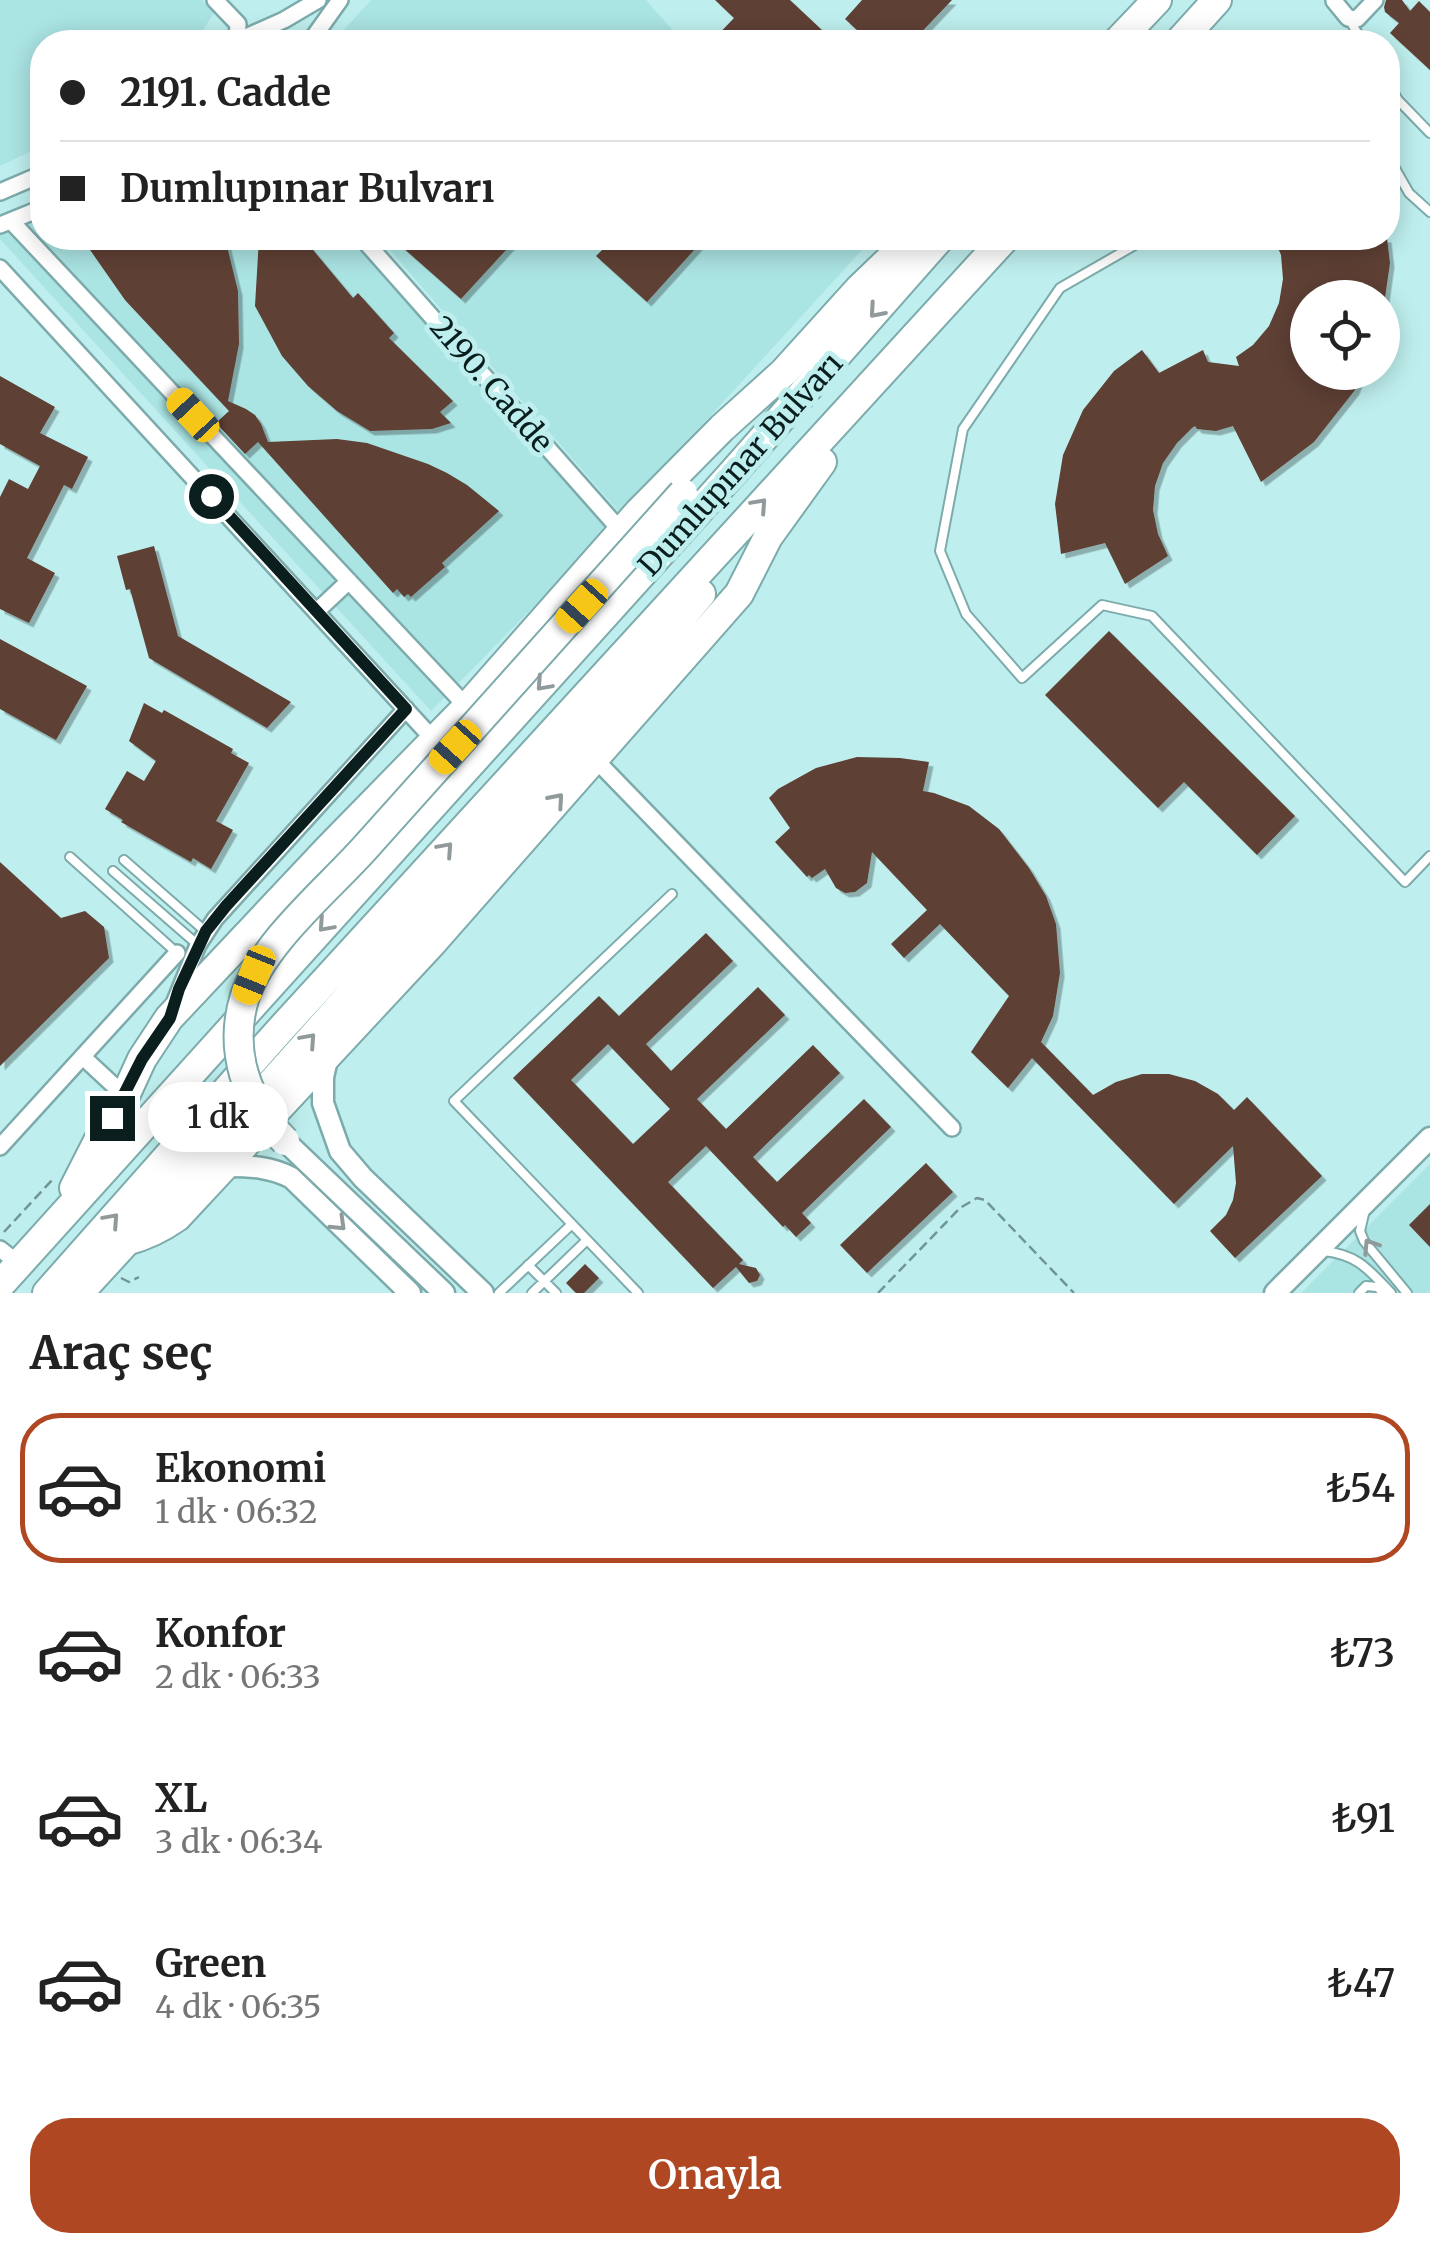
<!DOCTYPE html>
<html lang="tr">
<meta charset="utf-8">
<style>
body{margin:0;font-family:Merriweather,serif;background:#f2f2f2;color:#222;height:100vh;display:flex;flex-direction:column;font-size:38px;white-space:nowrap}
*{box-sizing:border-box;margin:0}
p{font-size:32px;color:#767676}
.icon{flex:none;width:55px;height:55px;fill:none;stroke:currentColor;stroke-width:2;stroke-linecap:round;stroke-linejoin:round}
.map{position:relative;height:1293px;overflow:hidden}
.side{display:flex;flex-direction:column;background:#fff;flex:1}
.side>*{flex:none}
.guide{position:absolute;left:30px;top:30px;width:1370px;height:220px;border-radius:40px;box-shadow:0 5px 25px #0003;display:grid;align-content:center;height:220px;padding:0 30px;background:#fff}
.buttons{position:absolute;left:1290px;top:280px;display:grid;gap:20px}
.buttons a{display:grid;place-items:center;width:110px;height:110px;border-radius:50%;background:#fff;box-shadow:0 5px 25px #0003;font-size:50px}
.end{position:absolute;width:45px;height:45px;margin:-22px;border:12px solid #0b1e1e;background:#fff;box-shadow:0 0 0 5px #fff}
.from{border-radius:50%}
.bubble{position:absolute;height:70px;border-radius:35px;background:#fff;box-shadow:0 5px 25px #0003;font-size:32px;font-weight:600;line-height:70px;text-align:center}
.car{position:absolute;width:30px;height:60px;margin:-30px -15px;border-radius:12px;box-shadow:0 0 8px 2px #0007;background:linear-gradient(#f5c518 24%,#345 0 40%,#f5c518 0 76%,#345 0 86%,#f5c518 0)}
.guide b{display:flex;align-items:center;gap:35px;height:95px;font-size:38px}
.guide b+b{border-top:2px solid #e0e0e0}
.guide i{width:25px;height:25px;background:#222}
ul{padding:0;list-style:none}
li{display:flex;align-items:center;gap:30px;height:150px;margin:0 20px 15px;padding:0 10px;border:5px solid transparent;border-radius:40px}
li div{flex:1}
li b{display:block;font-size:38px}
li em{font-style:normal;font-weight:600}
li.selected{border-color:#af4822}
li>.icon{width:90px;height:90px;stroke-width:1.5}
h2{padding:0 30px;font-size:45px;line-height:120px}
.primary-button{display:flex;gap:20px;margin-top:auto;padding:20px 30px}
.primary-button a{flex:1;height:115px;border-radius:40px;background:#af4822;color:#fff;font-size:40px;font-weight:600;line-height:115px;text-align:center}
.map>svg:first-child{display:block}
.built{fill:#aae4e3}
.building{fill:#5f3f34;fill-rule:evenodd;filter:url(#shadow)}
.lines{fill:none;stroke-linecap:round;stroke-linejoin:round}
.lane-casing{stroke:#7dabab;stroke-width:12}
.street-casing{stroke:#7dabab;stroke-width:20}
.secondary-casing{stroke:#7dabab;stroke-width:25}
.highway-casing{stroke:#7dabab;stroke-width:32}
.path{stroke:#719594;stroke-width:2.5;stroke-dasharray:10 5;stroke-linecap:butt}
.lane{stroke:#fff;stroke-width:8}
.street{stroke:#fff;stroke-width:15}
.secondary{stroke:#fff;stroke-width:20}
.highway{stroke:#fff;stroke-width:28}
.secondary-bridge-casing{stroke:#7dabab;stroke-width:25;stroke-linecap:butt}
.highway-bridge-casing{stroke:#7dabab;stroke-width:32;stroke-linecap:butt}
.secondary-bridge{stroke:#fff;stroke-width:20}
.highway-bridge{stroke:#fff;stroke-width:28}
.oneway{stroke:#919a9a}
.route{stroke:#0b1e1e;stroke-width:12}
.labels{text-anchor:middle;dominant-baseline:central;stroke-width:10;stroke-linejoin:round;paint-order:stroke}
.street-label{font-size:30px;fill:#0b1e1e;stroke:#beefee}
</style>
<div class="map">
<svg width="1430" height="1293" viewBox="0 0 1430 1293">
<defs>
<filter id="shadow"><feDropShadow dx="4.5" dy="4.5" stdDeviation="0" flood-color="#0004"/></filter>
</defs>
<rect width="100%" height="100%" fill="#beefee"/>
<path class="built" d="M0 0H202L214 13 195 42H42V146L0 166Z
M371 0H646L683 42H333Z
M42 218V238H351L608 531 431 711 0 239V234Z
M379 238H852L862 250 621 514Z
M1430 1164V1293H1301Z"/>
<path class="building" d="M715 0H790L824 32 818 42H711L734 18Z
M862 0H952L912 42H870L845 19Z
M1386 0H1402L1410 11 1419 1 1430 12V70L1390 33 1399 23 1385 12 1384 7Z
M111 238H225L238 291 239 344 228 401 246 409 255 415 261 424 268 442 337 439 367 443 428 464 447 473 467 485 499 511 442 563 445 567 411 597 408 594 404 597 397 589 393 593 258 442 245 454 216 423 229 411 125 300 88 247Z
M259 238H303L353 298 358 293 394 333 389 338 453 401 440 412 451 423 432 429 370 431 337 411 308 386 282 356 255 306Z
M392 238H517L461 299Z
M595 238H705L647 302 596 256 605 247Z
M1274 238H1329L1331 245 1369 238H1387L1390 263 1385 298H1308V372H1362L1355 390 1314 442 1261 482 1233 426 1216 431 1197 429 1195 426 1192 428 1177 443 1163 463 1155 486 1153 510 1158 534 1168 556 1125 584 1105 543 1061 554 1055 504 1063 455 1083 410 1114 371 1142 350 1159 373 1203 350 1208 362 1239 366 1236 357 1253 345 1269 326 1279 303 1283 279 1281 255Z
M0 376 55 407 40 433 88 457 72 489 64 485 27 558 55 573 29 623 0 609V497L9 479 28 489 40 466 0 444Z
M154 546 178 636 291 702 267 728 149 658 130 589 126 590 117 556Z
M1109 631 1295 816 1257 855 1184 782 1158 808 1045 695Z
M0 639 87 686 56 740 0 709Z
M144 703 162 713 164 710 233 749 231 753 249 763 216 821 233 830 211 869 193 858 191 862 121 822 123 820 105 809 127 771 144 781 156 761 129 741Z
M857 757 900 758 929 762 923 791 934 793 969 806 999 829 1029 868 1046 896 1056 924 1060 973 1053 1016 1041 1042 1093 1095 1116 1082 1142 1074H1169L1195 1081 1218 1094 1234 1110 1247 1097 1322 1176 1235 1258 1210 1231 1226 1215 1233 1200 1236 1183 1233 1146 1174 1204 1032 1058 1008 1088 971 1052 1009 996 940 924 904 958 891 944 927 910 872 852 867 883 855 892 845 893 836 888 825 869 812 878 809 875 807 877 775 842 790 828 769 798 778 789 816 768Z
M0 862 61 918 85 911 104 927 109 958 0 1066Z
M706 933 733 961 646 1044 671 1071 758 987 785 1015 697 1099 726 1129 813 1045 840 1073 753 1157 777 1182 864 1099 891 1127 802 1213 811 1223 796 1237 785 1225 783 1227 706 1146 668 1182 743 1260 739 1264 756 1268 760 1275 757 1281 749 1283 736 1267 713 1288 513 1078 599 996 619 1016ZM608 1044 670 1109 633 1144 571 1080Z
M926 1163 953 1192 867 1273 840 1245Z
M1430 1204V1247L1409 1225Z
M585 1264 599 1278 584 1293H576L566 1283Z"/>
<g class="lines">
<defs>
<path id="lane" d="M1350 21 1363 42
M1388 83 1398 100 1430 133
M1388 156 1409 193 1430 212
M1147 238 1060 288 963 429 940 551 966 614 1022 678 1102 605 1152 616 1405 882 1430 856
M70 857 177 953
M124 860 205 931
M113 871 198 945
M1364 1214 1360 1231 1364 1241 1407 1293
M1324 1251C1358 1255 1368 1269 1391 1293
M528 1265 556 1293
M499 1293 572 1224
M532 1293 587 1240
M638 1293 454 1101 672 894
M1359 1293 1366 1286 1377 1287 1384 1293"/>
<path id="street" d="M215 0 238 24 237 41
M1335 0 1334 1 1348 18 1357 19 1375 0
M235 42 284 20 318 0
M310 42 340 0
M0 192 42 174
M11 221 467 707
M0 225 42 208
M362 238 621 531
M0 268 434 740
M317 611 349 581
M594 758 952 1128
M175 1001 198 945 215 919 406 709
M83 1057 125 1096
M0 1147 177 953
M0 1249 19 1264"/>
<path id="secondary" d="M328 1055 323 1077V1103L340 1151 363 1178 483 1293
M227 1166C251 1166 271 1167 292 1178L410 1293
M399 1250 444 1293
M1275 1293 1430 1138"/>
<path id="highway" d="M1117 42 1157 0
M1179 42 1217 0
M74 1188 99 1139 125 1096 142 1059 169 1018 329 848 467 707 639 512 722 428 784 372 860 288 912 238
M126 1241C145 1236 160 1229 177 1217L432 943 739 594 768 537 822 462
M0 1285 730 476 940 238
M47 1293 281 1029 1005 238
M79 1293 259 1097 576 742 701 594"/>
</defs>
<use href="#lane" class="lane-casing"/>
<use href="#street" class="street-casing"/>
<use href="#secondary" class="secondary-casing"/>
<use href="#highway" class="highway-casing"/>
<path class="path" d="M4 1232 53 1179
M121 1278 129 1282 139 1277
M878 1293 960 1208 977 1198 985 1200 1074 1293"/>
<use href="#lane" class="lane"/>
<use href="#street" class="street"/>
<use href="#secondary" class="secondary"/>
<use href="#highway" class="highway"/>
<defs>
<path id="secondary-bridge" d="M285 1141 399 1250"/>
<path id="highway-bridge" d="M285 1141C246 1102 228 1050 245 996 263 943 326 891 364 849 470 731 576 612 683 493"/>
</defs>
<use href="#secondary-bridge" class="secondary-bridge-casing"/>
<use href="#highway-bridge" class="highway-bridge-casing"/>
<use href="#secondary-bridge" class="secondary-bridge"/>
<use href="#highway-bridge" class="highway-bridge"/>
</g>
<defs><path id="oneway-chevron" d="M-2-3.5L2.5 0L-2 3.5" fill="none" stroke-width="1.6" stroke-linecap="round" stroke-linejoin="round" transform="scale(2.5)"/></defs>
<g class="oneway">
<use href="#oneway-chevron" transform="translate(876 311) rotate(131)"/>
<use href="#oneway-chevron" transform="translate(760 505) rotate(-48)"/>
<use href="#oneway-chevron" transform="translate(543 684) rotate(132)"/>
<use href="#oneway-chevron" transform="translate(557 800) rotate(-49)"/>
<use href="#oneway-chevron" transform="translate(446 849) rotate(-48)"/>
<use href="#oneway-chevron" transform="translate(325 925) rotate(132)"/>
<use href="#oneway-chevron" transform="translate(309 1040) rotate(-48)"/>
<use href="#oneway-chevron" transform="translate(112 1220) rotate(-48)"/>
<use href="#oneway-chevron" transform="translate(339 1224) rotate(44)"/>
<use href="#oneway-chevron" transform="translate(1370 1246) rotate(-123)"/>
</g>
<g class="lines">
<path class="route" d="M112 1118 142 1059 170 1018 179 989 206 931 226 906 406 709 211 496"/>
</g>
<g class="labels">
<g class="street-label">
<text transform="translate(492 384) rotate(49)">2190. Cadde</text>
<text transform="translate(740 464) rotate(-48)">Dumlupınar Bulvarı</text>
</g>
</g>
</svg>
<div class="buttons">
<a><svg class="icon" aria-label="locate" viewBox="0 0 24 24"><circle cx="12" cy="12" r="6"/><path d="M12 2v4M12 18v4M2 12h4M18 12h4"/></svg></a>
</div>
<i class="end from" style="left:211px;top:496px"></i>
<i class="end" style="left:112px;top:1118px"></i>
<div class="bubble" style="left:148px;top:1082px;width:140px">1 dk</div>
<i class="car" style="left:193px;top:415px;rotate:317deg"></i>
<i class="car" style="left:582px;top:606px;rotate:222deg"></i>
<i class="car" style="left:455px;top:747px;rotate:222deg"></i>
<i class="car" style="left:254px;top:975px;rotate:202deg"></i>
<div class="guide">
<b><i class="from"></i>2191. Cadde</b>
<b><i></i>Dumlupınar Bulvarı</b>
</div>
</div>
<section class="side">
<h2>Araç seç</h2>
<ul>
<li class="selected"><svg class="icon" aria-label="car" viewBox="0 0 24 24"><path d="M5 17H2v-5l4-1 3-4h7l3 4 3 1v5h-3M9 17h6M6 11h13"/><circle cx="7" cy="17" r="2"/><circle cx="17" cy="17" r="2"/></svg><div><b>Ekonomi</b><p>1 dk · 06:32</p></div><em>₺54</em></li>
<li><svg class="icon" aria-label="car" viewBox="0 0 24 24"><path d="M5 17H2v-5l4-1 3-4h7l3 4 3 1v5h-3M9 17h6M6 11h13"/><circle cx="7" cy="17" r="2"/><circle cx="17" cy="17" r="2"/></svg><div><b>Konfor</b><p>2 dk · 06:33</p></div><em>₺73</em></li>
<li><svg class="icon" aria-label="car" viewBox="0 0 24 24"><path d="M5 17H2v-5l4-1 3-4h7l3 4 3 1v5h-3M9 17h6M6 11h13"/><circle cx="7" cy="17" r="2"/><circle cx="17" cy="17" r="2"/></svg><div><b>XL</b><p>3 dk · 06:34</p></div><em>₺91</em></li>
<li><svg class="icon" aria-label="car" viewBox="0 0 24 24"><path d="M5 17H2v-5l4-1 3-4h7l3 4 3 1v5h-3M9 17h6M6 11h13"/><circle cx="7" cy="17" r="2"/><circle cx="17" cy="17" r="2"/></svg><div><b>Green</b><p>4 dk · 06:35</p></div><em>₺47</em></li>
</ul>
<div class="primary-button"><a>Onayla</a></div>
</section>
